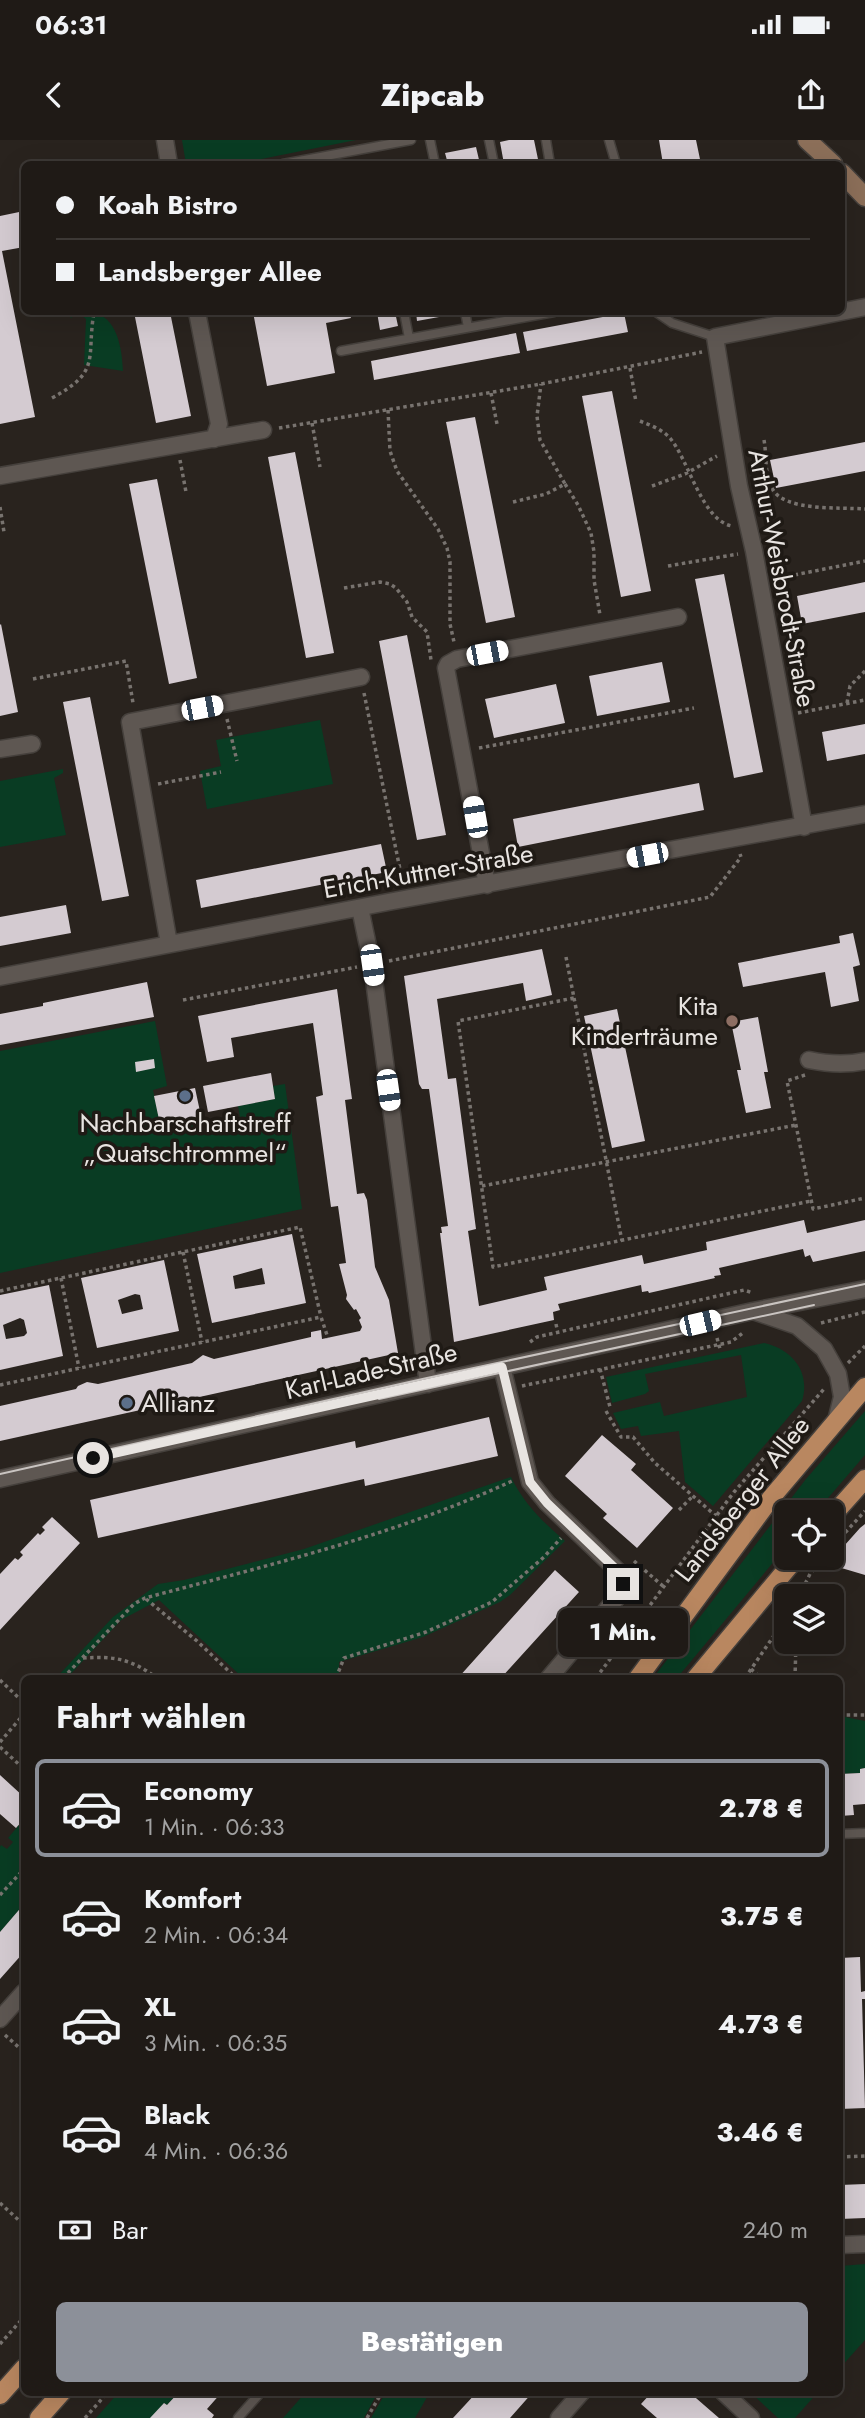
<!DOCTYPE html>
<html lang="de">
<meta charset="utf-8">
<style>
body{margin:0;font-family:Jost,sans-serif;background:#2c2723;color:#f1f3f6;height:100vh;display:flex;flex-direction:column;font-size:26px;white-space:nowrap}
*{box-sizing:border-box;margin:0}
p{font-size:23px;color:#a1a1a1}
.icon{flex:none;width:38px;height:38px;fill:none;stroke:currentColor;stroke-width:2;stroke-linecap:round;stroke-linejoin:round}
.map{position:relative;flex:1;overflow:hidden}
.sheet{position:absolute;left:21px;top:1535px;width:822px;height:721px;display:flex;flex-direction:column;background:#1f1a16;border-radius:10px;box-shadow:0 7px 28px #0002,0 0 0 2px #3c3835}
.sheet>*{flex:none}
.banner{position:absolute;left:21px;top:21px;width:824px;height:154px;border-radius:10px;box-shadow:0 7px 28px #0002,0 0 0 2px #3c3835;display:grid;align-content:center;height:154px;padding:0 35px;background:#1f1a16}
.fabs{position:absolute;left:774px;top:1360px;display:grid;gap:14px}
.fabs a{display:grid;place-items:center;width:70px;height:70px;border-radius:10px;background:#1f1a16;box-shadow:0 7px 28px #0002,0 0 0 2px #3c3835;font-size:35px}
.end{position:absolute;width:32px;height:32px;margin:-16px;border:9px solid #e8e4e1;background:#111;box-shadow:0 0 0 4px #111}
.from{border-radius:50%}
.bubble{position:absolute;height:49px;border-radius:10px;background:#1f1a16;box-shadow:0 7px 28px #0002,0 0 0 2px #3c3835;font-size:23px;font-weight:800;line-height:49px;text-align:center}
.car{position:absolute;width:21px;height:42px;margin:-21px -10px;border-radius:9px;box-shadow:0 0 5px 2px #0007;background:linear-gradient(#fff 24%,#345 0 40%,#fff 0 76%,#345 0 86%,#fff 0)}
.banner b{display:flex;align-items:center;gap:24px;height:66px;font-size:26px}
.banner b+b{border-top:2px solid #3c3835}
.banner i{width:18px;height:18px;background:#f1f3f6}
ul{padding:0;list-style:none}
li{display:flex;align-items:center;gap:21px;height:98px;margin:0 14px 10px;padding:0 21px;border:4px solid transparent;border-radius:10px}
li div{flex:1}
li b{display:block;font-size:26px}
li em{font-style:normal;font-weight:800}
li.selected{border-color:#8c9099}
li>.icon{width:63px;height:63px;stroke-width:1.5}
h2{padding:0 35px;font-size:32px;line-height:84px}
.pay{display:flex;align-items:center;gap:18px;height:77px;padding:0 35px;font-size:26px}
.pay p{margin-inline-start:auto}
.action{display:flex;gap:14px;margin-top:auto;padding:14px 35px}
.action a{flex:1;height:80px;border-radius:10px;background:#8c9099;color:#fff;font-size:28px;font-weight:800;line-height:80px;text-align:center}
.status{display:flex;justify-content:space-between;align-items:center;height:49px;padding:0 35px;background:#1f1a16;direction:ltr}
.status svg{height:19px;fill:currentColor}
header{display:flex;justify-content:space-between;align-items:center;height:91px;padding:0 35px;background:#1f1a16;font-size:32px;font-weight:800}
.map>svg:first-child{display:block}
.green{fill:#093c23}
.building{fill:#d4cbd1;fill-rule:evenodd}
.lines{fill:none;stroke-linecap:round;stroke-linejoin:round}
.lane-casing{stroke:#45403c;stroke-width:11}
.street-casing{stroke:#45403c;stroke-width:19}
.secondary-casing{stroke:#45403c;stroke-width:21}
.primary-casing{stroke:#45403c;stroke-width:21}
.path{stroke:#78736f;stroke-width:3.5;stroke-dasharray:3.5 3.5;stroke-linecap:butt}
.lane{stroke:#5e5752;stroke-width:8}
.street{stroke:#5e5752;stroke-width:16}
.secondary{stroke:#8c6f59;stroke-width:18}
.primary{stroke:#b98760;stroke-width:18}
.tram{stroke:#c9c4c1;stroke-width:2}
.route{stroke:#e8e4e1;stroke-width:9}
.education-dot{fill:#8d6e63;stroke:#1f1a15;stroke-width:2.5}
.service-dot{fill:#5c6f8a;stroke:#1f1a15;stroke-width:2.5}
.labels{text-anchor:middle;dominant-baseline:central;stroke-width:7;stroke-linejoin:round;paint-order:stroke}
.street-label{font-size:26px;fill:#e8e4e1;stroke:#1f1a15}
.poi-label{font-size:26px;fill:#e8e4e1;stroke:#1f1a15;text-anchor:end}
</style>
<div class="status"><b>06:31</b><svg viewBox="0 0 49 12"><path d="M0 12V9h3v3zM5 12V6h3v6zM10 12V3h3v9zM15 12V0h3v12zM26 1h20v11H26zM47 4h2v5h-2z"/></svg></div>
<header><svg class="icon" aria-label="back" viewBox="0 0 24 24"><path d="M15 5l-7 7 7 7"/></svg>Zipcab<svg class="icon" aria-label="share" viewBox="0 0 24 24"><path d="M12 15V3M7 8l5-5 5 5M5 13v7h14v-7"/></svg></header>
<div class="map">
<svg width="865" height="2278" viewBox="0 0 865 2278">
<rect width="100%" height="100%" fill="#29231e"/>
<path class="green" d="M182 0H356L236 24H186Z
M67 172C75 171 83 171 90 172 118 175 122 210 123 231L84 225 86 179 78 173 71 178Z
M320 580 333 644 207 669 200 631 221 626 216 600Z
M63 629V633L54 638 66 695 0 707V641Z
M155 881 167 946 153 950 161 989 209 980 216 994 242 988 238 966 275 959 273 946 285 944 302 1069 0 1133V911Z
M764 1203C792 1209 811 1232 802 1261L713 1366 685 1342 679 1291 641 1296 638 1286 621 1289 613 1273 660 1262 664 1276 747 1257 741 1215 645 1234 649 1251 645 1254 612 1263 606 1237Z
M865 1271V1315L816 1372H786V1407L677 1538H653L806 1339Z
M511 1337C524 1364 543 1382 565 1401L510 1455 500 1462 423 1497 339 1522V1538H243L159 1460 121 1480 67 1538H56L113 1477 158 1444 184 1440 304 1409Z
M840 1576 865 1581V1628L860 1629V1633L840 1634Z
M24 1679V1764L0 1792V1707L1 1705 7 1709 13 1702 8 1698Z
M865 2124V2200L840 2228V2126Z
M119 2252H179L167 2265 164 2263 151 2278H96Z
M306 2252H378L364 2278H283Z
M386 2252H430L415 2278H371Z
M750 2252H818L795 2278H778Z"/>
<path class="building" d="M509 0H534L539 24H504L500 2Z
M659 0H696L701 24H663Z
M476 7 480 24H448L445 13Z
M24 71V107L2 111 35 277 0 284V76Z
M134 172H170L191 276 156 283Z
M253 172H349L351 178 326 183 335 233 267 246Z
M377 172H395L398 186 380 190Z
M416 172H449L450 175 417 181Z
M624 173 628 192 527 211 523 192Z
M516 193 520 213 374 240 371 221Z
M612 251 651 451 621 457 582 256Z
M475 277 515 477 486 483 446 282Z
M865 302V331L776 348 770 320Z
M295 312 334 513 306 518 268 317Z
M157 339 197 538 169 544 129 344Z
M724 434 763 632 734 638 695 439Z
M865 442V472L802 484 797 456Z
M1 484 18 572 0 576V485Z
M407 495 446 695 417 700 379 501Z
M662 522 670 562 597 576 589 536Z
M556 544 565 583 494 598 485 559Z
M90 557 129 756 102 761 63 562Z
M865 584V614L827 621 822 592Z
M699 643 704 670 518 707 513 679Z
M381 704 387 732 201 768 196 740Z
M66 765 71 793 0 806V777Z
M853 793 860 825 853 827 859 861 831 867 825 832 743 847 738 823 840 803 839 796Z
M542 809 552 855 526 861 523 843 437 859 448 939 456 938 476 1089 468 1091 479 1166 547 1150 544 1137 642 1115 644 1124 707 1110 706 1102 804 1080 807 1093 865 1080V1111L813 1122 810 1115 805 1117 803 1109 719 1128 721 1135 714 1136 715 1138 649 1153 648 1151 642 1152 641 1145 558 1164 560 1170 553 1172 554 1180 454 1202 440 1093H442L441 1087 448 1086 429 949H422L419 944 404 836Z
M147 842 154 877 0 905V874L43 866V863Z
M337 849 352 959 345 960 357 1054 364 1053 367 1060 375 1127 389 1160 398 1213 0 1301V1266L76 1249 78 1246 87 1242 98 1244 192 1223 203 1215 214 1219 311 1197V1192L321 1190 322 1199 360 1191 362 1187 359 1180 361 1178 356 1169 354 1170 346 1159 347 1155 339 1124 346 1123 338 1066 331 1067 316 957 323 955 313 883 231 898 234 917 207 922 198 876Z
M617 869 645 1001 612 1008 584 876Z
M758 877 768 932H764L771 968 746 973 737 930H741L731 882Z
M154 919 155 928 136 932 135 922Z
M271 933 275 959 208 972 203 946Z
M195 948 202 981 161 989 154 956Z
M292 1094 306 1163 212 1183 197 1114ZM262 1128 265 1144 235 1149 233 1136Z
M164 1120 179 1191 97 1208 81 1138ZM135 1154 140 1155 143 1169 122 1174 118 1160Z
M49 1145 63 1216 0 1230V1155ZM20 1178 24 1180 27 1193 24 1196 6 1199 3 1185Z
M489 1277 498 1316 365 1346 364 1339 98 1398 90 1360 355 1301 356 1308Z
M602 1295 636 1324 631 1330 673 1368 637 1408 603 1378 607 1374 565 1336Z
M52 1377 80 1403 0 1490V1434L15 1418 18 1420 23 1415 20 1412 38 1393 40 1395 45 1390 42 1387Z
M865 1384V1435L828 1424 860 1388Z
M555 1430 579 1452 501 1538H458Z
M865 1628V1664L853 1665 854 1675 840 1676V1634L860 1633V1629Z
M0 1635 24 1657V1679L16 1688 0 1674Z
M24 1764V1812L0 1839V1792Z
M860 1817 861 1852 865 1851V1859H862L865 1968 840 1969V1818Z
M865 2044V2078L840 2079V2045Z
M179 2252H222L207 2269 214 2275 212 2278H150L164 2263 167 2265Z
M477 2252H533L510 2278H453Z
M652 2252H689L719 2278H657L641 2264Z"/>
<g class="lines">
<defs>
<path id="lane" d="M430 0 435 24
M489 0 494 24
M546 0 550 24
M609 0 616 24
M283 24 411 0
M404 172 409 198
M465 172 468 187
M656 172 672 183 715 197
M341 211 554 172
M840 1694 865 1693
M238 2278 261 2252"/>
<path id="street" d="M165 0 169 24
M197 172 219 284 214 299
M0 336 263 290
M0 609 32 604
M804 687 754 411 739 346 715 197 865 167
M487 745 446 528 448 524 457 519 678 477
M360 768 372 825 428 1244
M169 804 130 582 361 537
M0 837 388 762 865 674
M809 920C828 924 846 925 865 921
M756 1172 797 1186 824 1209 838 1234 842 1257 836 1281
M502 1227 530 1342 547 1363 621 1434 623 1444 620 1454 549 1538
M0 1339 753 1171 865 1149
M0 1879 24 1852
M840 2105 865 2104
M723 2252 751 2278
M559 2278 582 2252"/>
<path id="secondary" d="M807 0 833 24
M842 33 865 57"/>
<path id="primary" d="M831 1377 865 1339
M638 1538 771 1358 865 1247
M696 1538 796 1418
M0 2255 24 2228
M39 2278 62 2252"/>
</defs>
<use href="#lane" class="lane-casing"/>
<use href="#street" class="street-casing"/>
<use href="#secondary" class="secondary-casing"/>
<use href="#primary" class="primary-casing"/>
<path class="path" d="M630 228 636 262
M491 253 497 284
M52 258C102 231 86 219 94 172
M388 270 390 311 397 331 438 389 447 408 450 422V484L454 502
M640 281C650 285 661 289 669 297 689 319 701 380 732 386
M312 283 320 327
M279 288 541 244 702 212
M764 300C767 316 764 333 772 348 783 372 841 367 865 369
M180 320 186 352
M565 344 578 365 591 393 594 412V440L600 475
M652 346 685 334 717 316
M513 362 546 354 565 344 540 300 537 276 541 244
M0 367 4 392
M668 426 738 414
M774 439 865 421
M344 448 380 442 390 444 396 448 407 462 412 477 427 492 431 520
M33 539 126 521 133 563
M364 553 403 744
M847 563 850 546 865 531
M798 573 865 560
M227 579 237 621
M479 608 694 568
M158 644 221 632
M566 817 574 858 458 881 493 1127 811 1061
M389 821 710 757 741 717 740 714
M574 858 622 1101
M183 860 357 827
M805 935 787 941 813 1069 865 1058
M482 1046 796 985
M183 1112 202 1202
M61 1138 79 1228
M0 1151 300 1087 321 1177
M821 1183 865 1172
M556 1184 558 1194
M717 1198 720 1209
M530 1202 537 1197 744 1150 753 1153
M848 1223 865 1206
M600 1229 610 1267
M0 1245 321 1177 328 1198
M522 1246 731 1202 744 1192
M606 1271 621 1297H633L655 1323 716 1376
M679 1370 693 1356
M831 1408 865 1371
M634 1421 664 1447
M799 1456 810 1434 823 1418
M146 1459 197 1501 236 1538
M83 1518C115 1516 131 1519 157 1538
M751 1529 761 1538
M63 1538 134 1464 145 1458C269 1425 396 1395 512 1341
M336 1538 344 1518 426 1492 492 1462 544 1417 561 1398
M596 1538 734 1352 824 1249
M745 1538 786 1478
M795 1538 796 1502
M0 1540 24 1563
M840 1573 846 1575H865
M0 1602 24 1574
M0 1607 24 1629
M0 1755 24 1729
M5 1895 24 1912
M840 2017 865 2016
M0 2063 24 2085
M22 2124H24
M0 2204 24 2177
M85 2278 108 2252
M367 2278 382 2252"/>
<use href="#lane" class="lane"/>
<use href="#street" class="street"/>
<use href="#secondary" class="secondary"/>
<use href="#primary" class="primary"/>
<path class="tram" d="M379 1259 814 1165
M0 1334 427 1238 865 1144"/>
</g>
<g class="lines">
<path class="route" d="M93 1318 502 1227 530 1342 547 1363 621 1434 623 1444"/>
</g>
<circle class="education-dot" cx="732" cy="881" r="7"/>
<g class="service-dot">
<circle cx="185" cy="956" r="7"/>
<circle cx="127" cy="1263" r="7"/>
</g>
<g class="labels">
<g class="street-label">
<text transform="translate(782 438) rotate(79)">Arthur-Weisbrodt-Straße</text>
<text transform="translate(428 731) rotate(-10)">Erich-Kuttner-Straße</text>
<text transform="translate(371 1231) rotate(-13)">Karl-Lade-Straße</text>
<text transform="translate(742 1359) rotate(-52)">Landsberger Allee</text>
</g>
<g class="poi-label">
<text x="718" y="866">Kita<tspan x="718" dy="30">Kinderträume</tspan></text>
<text x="185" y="983" text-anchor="middle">Nachbarschaftstreff<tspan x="185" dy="30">„Quatschtrommel“</tspan></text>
<text x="141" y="1263" text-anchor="start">Allianz</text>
</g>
</g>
</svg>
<div class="fabs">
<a><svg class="icon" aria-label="locate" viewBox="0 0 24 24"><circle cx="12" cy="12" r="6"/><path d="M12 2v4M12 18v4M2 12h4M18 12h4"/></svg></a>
<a><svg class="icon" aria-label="layers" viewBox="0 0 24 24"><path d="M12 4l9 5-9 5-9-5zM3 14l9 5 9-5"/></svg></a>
</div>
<i class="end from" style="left:93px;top:1318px"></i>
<i class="end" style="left:623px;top:1444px"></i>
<div class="bubble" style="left:558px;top:1468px;width:130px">1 Min.</div>
<i class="car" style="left:487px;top:513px;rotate:79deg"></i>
<i class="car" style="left:202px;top:568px;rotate:79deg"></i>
<i class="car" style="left:475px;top:677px;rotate:350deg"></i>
<i class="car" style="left:647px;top:715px;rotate:259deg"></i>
<i class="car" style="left:372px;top:825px;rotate:172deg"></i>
<i class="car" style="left:388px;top:950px;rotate:172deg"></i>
<i class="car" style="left:700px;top:1183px;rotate:77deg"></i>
<div class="banner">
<b><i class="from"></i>Koah Bistro</b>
<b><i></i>Landsberger Allee</b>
</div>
<section class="sheet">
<h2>Fahrt wählen</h2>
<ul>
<li class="selected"><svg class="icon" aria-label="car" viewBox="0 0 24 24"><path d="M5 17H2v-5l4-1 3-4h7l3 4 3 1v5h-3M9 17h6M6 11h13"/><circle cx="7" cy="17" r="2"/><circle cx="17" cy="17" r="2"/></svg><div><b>Economy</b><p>1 Min. · 06:33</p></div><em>2.78 €</em></li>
<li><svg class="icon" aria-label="car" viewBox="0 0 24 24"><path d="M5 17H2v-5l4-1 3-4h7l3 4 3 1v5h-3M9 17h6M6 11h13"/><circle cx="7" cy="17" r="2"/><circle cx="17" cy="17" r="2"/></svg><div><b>Komfort</b><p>2 Min. · 06:34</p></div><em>3.75 €</em></li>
<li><svg class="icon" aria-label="car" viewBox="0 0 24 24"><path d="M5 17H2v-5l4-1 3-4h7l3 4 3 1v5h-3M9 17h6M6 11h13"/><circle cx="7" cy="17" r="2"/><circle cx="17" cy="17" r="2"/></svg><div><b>XL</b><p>3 Min. · 06:35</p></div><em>4.73 €</em></li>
<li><svg class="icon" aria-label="car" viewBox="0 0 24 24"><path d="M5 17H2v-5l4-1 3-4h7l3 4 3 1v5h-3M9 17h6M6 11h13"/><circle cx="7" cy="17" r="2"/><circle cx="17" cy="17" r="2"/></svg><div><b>Black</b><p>4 Min. · 06:36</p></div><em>3.46 €</em></li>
</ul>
<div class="pay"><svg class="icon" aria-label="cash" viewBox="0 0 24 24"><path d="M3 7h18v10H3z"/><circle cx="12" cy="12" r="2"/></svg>Bar<p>240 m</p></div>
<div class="action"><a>Bestätigen</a></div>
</section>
</div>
